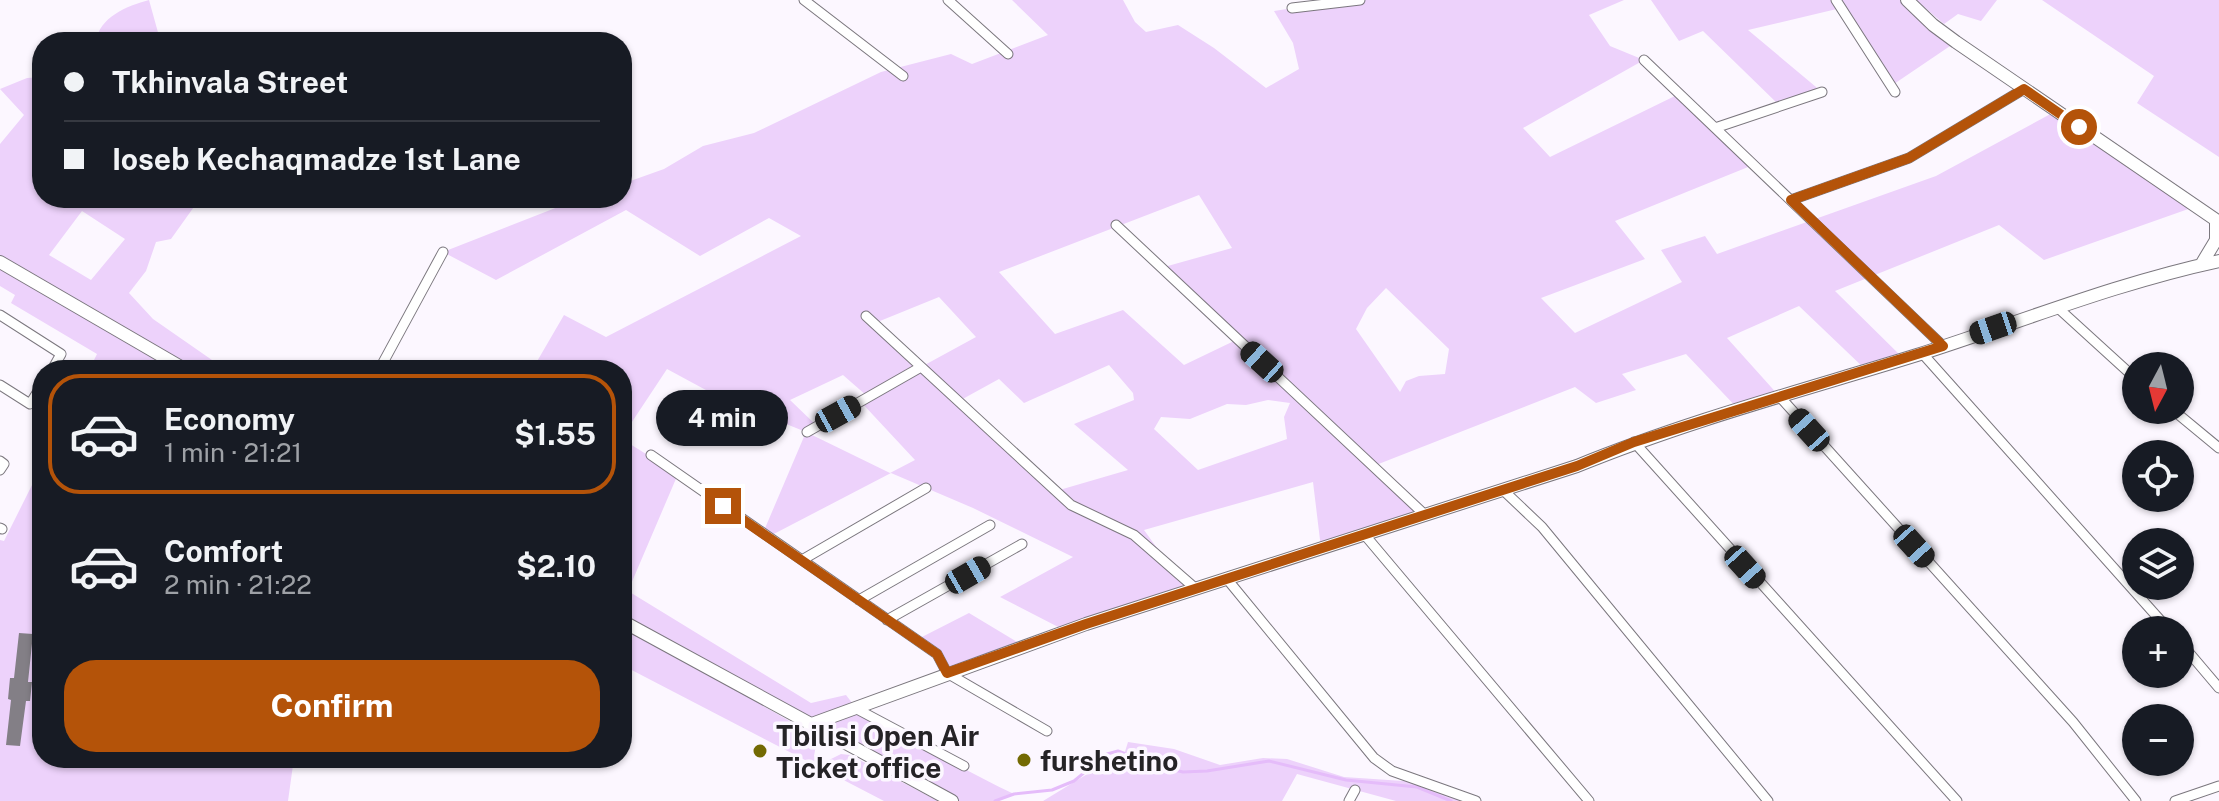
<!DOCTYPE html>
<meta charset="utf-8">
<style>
body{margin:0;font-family:"Public Sans",sans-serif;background:#242831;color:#f1f3f6;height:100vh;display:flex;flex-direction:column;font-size:30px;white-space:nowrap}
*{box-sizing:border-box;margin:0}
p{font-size:26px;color:#9ea1a6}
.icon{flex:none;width:44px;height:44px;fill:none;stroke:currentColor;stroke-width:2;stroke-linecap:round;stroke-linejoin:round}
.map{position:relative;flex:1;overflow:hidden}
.sheet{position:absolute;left:32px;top:360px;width:600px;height:408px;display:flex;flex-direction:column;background:#171b24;border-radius:32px;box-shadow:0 2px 6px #0004}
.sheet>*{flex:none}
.banner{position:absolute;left:32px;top:32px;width:600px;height:176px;border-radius:32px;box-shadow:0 2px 6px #0004;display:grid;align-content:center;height:176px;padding:0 32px;background:#171b24}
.needle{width:52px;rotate:187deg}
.fabs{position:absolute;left:2122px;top:352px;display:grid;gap:16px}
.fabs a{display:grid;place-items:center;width:72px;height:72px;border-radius:50%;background:#171b24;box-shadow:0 2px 6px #0004;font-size:40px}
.end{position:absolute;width:36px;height:36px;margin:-18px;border:10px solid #b45309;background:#fff;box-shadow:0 0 0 4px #fff}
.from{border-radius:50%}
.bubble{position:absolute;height:56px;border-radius:28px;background:#171b24;box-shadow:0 2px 6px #0004;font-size:26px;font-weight:700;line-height:56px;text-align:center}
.car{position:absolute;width:24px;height:48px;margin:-24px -12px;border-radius:10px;box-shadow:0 0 6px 2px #0007;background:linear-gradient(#222 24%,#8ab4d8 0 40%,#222 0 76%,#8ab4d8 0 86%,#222 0)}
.banner b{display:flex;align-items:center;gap:28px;height:76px;font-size:30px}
.banner b+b{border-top:2px solid #363941}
.banner i{width:20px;height:20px;background:#f1f3f6}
ul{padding:14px 0 0;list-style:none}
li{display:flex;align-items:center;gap:24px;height:120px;margin:0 16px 12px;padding:0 16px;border:4px solid transparent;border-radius:32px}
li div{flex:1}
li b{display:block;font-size:30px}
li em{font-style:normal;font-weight:700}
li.current{border-color:#b45309}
li>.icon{width:72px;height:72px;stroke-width:1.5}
.cta{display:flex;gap:16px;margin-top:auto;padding:16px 32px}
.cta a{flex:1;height:92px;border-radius:32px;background:#b45309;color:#fff;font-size:32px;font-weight:700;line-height:92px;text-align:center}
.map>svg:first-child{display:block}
.green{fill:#edd2fb;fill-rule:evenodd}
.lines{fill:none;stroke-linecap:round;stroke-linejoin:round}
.stream{stroke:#e5bcfa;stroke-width:3}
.building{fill:#837f86}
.street-casing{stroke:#7b777e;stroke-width:11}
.secondary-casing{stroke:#7b777e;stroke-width:14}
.street{stroke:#fff;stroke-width:9}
.secondary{stroke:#fff;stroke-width:12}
.route{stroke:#b45309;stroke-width:10}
.poi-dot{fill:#736a03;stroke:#fcf7ff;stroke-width:3}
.labels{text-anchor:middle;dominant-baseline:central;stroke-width:7;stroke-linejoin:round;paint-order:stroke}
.poi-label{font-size:28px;font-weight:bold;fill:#252326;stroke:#fcf7ff;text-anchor:start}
</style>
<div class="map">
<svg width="2219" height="801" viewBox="0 0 2219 801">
<rect width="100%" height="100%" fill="#fcf7ff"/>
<path class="green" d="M149 0 159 36 149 42H96C99 17 127 6 149 0Z
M1012 0H1123L1135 22 1146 32 1178 25 1214 48 1266 88 1299 69 1293 43 1274 11 1345 0H1624L1589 15 1610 46 1644 60 1523 128 1550 157 1679 94 1753 165 1615 221 1645 259 1541 298 1575 333 1682 282 1661 250 1705 236 1717 254 1936 176 2056 111 2194 207 2044 260 1999 225 1835 291 1904 359 1866 370 1799 306 1727 338 1781 398 1740 411 1686 354 1622 374 1636 390 1596 403 1575 387 1376 465 1424 514 1321 548 1313 482 1144 530 1188 591 1066 631 1000 597 1073 557 973 508 891 473 768 537 763 533 806 432 717 396 667 369 622 437V370H532L564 315 606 337 801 236 769 218 700 256 626 210 496 280 443 252 581 198H622V184L664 169 703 146 754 133 881 72 951 54 972 64 1048 35ZM1199 195 1232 248 1157 269 1234 341 1184 365 1123 310 1055 334 999 272ZM1386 288 1449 349 1445 374 1419 376 1406 381 1400 392 1356 329 1367 308ZM939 297 976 337 921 367 875 323ZM1109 365 1133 393 1134 400 1074 424 1128 470 1056 491 959 401 999 379 1024 403ZM843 375 867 396 860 401 915 460 890 473 808 433 817 426 790 400ZM1268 400 1290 403 1284 417 1287 439 1198 470 1154 429 1161 417 1190 419 1227 404 1246 405Z
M1651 0H1907L1956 42 1891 86 1841 8 1748 30 1822 92 1780 106 1703 31 1679 41Z
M1916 0H1997L1981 21 1958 14 1944 24Z
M2042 0H2219V157L2137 103 2154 76Z
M42 77V198H205L196 204 171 239 156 242 146 271 129 293 153 319 212 360 206 370H186L0 262V144L24 115 0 89 27 78ZM82 211 125 239 91 280 49 255Z
M0 268 157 359 158 370H89L97 354 11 303 15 295 0 286Z
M622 439 678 474 628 591 811 703 846 695 856 708C909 736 960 769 1014 794L995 801H952L622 621Z
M42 465V758H294L288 801H0V540L4 541Z
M969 613 1024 646 947 673 937 654 916 640Z
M622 625 807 731 816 745 814 756 825 762 841 754 850 755 938 801H884L622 665Z
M1128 742 1174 749 1220 765 1263 758 1287 759 1344 777 1418 782 1476 801H1396L1297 774 1282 801H1043L1107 762 1123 758Z"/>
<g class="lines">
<path class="stream" d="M995 801 1014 794 1052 790 1074 781 1107 754 1118 751 1161 767 1183 772 1207 771 1269 761 1346 780 1417 787 1451 801"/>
</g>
<path class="building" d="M19 633 33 634 28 682H32L30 701H26L20 746 6 745 11 700 8 699 10 678H14Z"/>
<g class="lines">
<defs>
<path id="street" d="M804 0 903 76
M948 0 1008 54
M1836 0 1895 92
M1292 8 1360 0
M1644 60 1943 346
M1715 128 1822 92
M1791 200 1909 158 2024 89
M1116 225 1424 514
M2057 307 2136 379
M0 315 61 354 52 370
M866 316 1071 505 1134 535 1196 589
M1922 353 2169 630
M379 370 443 252
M0 385 30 404 42 385
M1781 398 2073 722 2136 801
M2173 410 2219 448
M807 432 921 367
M1634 442 1957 801
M651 455 937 654 947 673 1047 731
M0 461 4 464 0 470
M1503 490 1542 527 1768 801
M0 528 2 529
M1364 534 1589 801
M802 560 926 488
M1227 579 1374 758 1392 771 1476 801
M859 600 990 525
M887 620 1022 544
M2180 642 2219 688
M855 708 964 766
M1349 801 1355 790
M2175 801 2219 786"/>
<path id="secondary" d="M1907 0 1933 25 1956 42 2219 222
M0 262 186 370
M2201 265 2216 240V220
M622 621 952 801
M809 725 1086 624 1577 466C1687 421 1804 390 1917 355 2018 323 2116 283 2219 261"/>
</defs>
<use href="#street" class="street-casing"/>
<use href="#secondary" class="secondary-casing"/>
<use href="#street" class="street"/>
<use href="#secondary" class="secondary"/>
</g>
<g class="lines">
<path class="route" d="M723 506 937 654 947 673 1086 624 1577 466 1634 442 1943 346 1791 200 1909 158 2024 89 2079 127"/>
</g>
<g class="poi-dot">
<circle cx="760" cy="751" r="8"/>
<circle cx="1024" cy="760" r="8"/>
</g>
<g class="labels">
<g class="poi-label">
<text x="776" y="735">Tbilisi Open Air<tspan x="776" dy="32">Ticket office</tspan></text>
<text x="1040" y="760">furshetino</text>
</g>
</g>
</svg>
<div class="fabs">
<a><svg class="needle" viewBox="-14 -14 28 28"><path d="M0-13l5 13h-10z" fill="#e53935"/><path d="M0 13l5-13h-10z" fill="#9ea1a6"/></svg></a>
<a><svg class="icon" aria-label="locate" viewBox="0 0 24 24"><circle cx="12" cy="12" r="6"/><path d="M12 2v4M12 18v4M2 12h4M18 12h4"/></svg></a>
<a><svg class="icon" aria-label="layers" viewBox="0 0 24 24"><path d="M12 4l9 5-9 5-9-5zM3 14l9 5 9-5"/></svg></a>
<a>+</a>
<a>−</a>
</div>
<i class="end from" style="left:2079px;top:127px"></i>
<i class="end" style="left:723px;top:506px"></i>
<div class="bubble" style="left:656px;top:390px;width:132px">4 min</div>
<i class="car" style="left:1993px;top:328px;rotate:251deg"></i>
<i class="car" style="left:1262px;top:362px;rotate:312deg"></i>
<i class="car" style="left:838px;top:414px;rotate:61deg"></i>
<i class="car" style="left:1809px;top:430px;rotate:318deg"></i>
<i class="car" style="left:1914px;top:546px;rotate:138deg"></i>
<i class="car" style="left:1745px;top:567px;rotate:138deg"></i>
<i class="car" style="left:968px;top:575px;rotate:60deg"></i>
<div class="banner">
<b><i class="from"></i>Tkhinvala Street</b>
<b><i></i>Ioseb Kechaqmadze 1st Lane</b>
</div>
<section class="sheet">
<ul>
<li class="current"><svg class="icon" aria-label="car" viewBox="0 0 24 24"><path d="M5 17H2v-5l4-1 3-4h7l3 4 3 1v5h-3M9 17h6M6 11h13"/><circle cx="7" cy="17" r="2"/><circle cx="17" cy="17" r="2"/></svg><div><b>Economy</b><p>1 min · 21:21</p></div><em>$1.55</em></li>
<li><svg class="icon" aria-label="car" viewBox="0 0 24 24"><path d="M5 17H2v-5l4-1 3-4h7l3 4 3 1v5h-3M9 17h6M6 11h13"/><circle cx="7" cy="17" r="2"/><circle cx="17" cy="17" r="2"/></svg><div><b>Comfort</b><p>2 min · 21:22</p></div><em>$2.10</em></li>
</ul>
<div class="cta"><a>Confirm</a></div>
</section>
</div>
